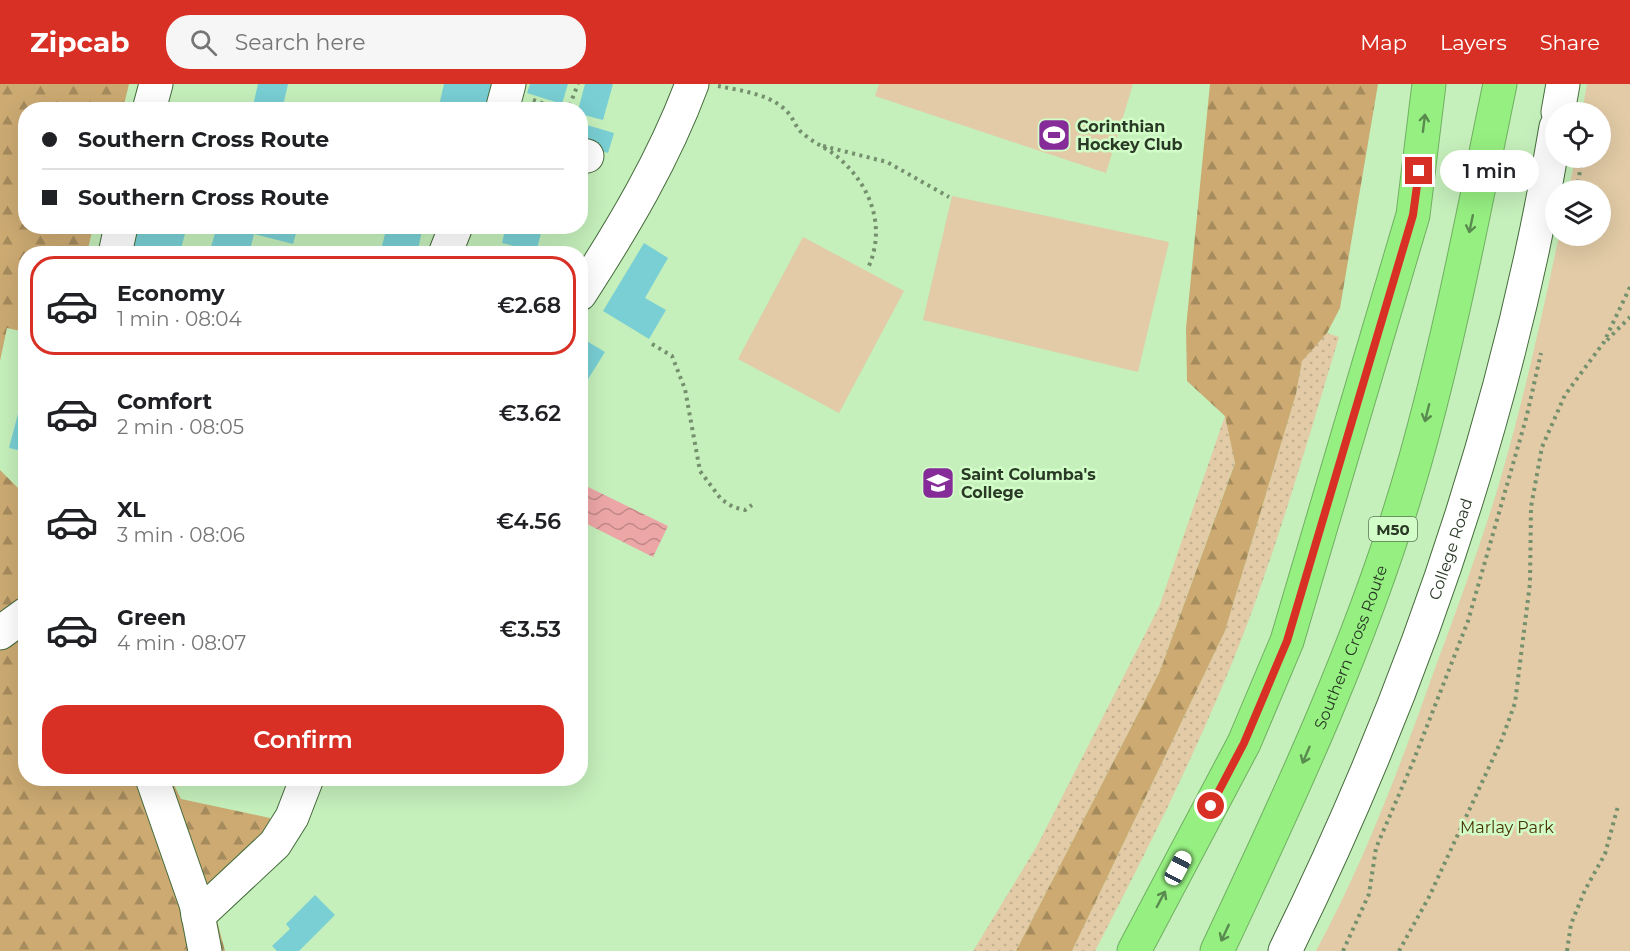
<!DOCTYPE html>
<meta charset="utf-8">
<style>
body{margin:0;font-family:Montserrat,sans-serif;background:#f6f6f6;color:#202124;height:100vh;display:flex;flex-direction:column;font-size:22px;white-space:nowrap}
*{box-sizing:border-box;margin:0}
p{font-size:20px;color:#757577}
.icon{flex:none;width:33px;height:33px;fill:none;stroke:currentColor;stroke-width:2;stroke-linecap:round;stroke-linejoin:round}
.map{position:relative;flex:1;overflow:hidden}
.drawer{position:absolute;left:18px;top:162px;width:570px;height:540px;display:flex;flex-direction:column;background:#fff;border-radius:24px;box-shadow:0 6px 24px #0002}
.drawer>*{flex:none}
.guide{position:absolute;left:18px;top:18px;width:570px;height:132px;border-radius:24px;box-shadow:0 6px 24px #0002;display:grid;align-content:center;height:132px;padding:0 24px;background:#fff}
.fabs{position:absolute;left:1545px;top:18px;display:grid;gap:12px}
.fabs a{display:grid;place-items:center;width:66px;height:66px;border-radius:50%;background:#fff;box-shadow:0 6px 24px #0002;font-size:30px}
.end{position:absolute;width:27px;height:27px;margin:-14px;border:8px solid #d93025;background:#fff;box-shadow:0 0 0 3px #fff}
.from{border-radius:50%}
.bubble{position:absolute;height:42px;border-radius:21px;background:#fff;box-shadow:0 6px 24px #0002;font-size:20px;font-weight:600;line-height:42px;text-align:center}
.car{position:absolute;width:18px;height:36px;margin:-18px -9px;border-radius:8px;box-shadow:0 0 4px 2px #0007;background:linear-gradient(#fff 24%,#345 0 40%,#fff 0 76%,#345 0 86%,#fff 0)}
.guide b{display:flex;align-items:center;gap:21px;height:57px;font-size:22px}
.guide b+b{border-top:2px solid #e0e0e0}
.guide i{width:15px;height:15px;background:#202124}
ul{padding:10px 0 0;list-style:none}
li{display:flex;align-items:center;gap:18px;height:99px;margin:0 12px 9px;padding:0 12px;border:3px solid transparent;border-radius:24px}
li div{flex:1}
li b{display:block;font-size:22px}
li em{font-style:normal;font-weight:600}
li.selected{border-color:#d93025}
li>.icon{width:54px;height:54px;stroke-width:1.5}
.cta{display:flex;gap:12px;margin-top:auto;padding:12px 24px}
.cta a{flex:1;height:69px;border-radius:24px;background:#d93025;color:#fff;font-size:24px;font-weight:600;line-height:69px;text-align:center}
header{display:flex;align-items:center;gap:36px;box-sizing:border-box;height:84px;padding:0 30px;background:#d93025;color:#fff}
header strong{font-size:28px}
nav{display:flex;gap:33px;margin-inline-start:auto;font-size:21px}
.search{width:420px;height:54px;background:#f6f6f6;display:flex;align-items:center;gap:15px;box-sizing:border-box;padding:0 21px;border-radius:24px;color:#757577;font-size:22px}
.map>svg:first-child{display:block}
.grass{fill:url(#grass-dots)}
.forest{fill:url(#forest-firs)}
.park{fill:#e2cba6}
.water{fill:url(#water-waves)}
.building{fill:#79cfd4}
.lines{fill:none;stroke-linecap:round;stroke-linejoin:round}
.minor-casing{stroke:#456b3c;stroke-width:35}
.highway-casing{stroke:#70af61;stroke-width:35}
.path{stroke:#74906d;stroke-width:4;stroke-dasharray:3 4.5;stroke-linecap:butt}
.minor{stroke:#fff;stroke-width:33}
.highway{stroke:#96ef81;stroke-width:33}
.oneway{stroke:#5a8b4e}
.route{stroke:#d93025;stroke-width:8}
.labels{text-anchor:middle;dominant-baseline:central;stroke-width:5;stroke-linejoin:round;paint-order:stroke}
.shield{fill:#d2fdc8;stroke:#5c7456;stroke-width:1.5}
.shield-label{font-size:15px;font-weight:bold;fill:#293925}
.poi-label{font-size:16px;font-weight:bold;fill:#293925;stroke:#d2fdc8;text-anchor:start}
.street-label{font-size:16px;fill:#293925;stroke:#d2fdc8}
.park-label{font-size:16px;fill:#493202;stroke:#d2fdc8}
</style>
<header>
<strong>Zipcab</strong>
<div class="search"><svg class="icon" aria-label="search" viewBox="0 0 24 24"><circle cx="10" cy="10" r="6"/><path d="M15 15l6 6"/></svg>Search here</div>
<nav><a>Map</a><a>Layers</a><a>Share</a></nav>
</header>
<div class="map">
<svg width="1630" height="867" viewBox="0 0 1630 867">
<defs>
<pattern id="grass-dots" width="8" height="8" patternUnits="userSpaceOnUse" patternTransform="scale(1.5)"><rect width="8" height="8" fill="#e2cba6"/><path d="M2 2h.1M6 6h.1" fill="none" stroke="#c2af8f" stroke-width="1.8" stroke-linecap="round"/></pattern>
<pattern id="forest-firs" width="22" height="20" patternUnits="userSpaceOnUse" patternTransform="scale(1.5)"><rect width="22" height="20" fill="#ccaa72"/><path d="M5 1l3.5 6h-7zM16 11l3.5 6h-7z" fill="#a68b5d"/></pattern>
<pattern id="water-waves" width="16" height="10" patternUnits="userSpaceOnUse" patternTransform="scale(1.5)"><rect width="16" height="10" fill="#eda6a6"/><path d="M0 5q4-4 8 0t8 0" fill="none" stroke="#c08887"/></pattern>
</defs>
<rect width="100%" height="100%" fill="#c5efbb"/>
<path class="grass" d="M1327 249 1339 253C1311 346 1284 439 1251 530 1208 646 1152 757 1095 867H1072L1225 547 1296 310 1302 276Z
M1225 332 1235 378 1160 587 1016 867H973L1037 762 1159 523Z"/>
<path class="forest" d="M0 0H129L123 25 26 26V142L93 143 87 169 26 170 25 248 7 244 0 277Z
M1210 0H1378L1340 224 1327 249 1302 277 1296 310 1225 547 1072 867H1016L1160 587 1235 379 1225 332 1187 297 1186 244Z
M0 386 25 411 26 694 171 695 181 715 270 734V768L211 814 225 867H0Z"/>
<path class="park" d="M879 0H1133L1106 89 875 12Z
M1587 0H1630V867H1316C1364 778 1400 683 1434 587 1456 528 1478 468 1497 407 1522 323 1541 237 1559 152H1600V106H1569L1575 74H1600V28H1582Z
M952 112 1169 158 1138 288 923 236Z
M803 153 904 207 839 329 738 275Z"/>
<path class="water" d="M584 401 668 442 653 473 581 437V409Z"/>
<path class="building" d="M258 0H288L282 26H252Z
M444 0H491L501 2 495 24 481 20 479 26H438Z
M530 0H568L562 20 527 9Z
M585 0H613L603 36 580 30V26H578Z
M580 39 614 49 608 69 580 61Z
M136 142H187L181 165 193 170H129Z
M217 142H298L293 160 254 150 249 170H209Z
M387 142H423L417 170H380Z
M506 142H543L536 168 502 159Z
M644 159 668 174 645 214 666 226 649 255 603 227Z
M460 164 478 169V170H458Z
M580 253 605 268 580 308Z
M25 303H26V368L9 364Z
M315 811 335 831 299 867H277L272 862 290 845 286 840Z"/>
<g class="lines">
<defs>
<g id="minor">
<path d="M149 26 156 0"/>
<path d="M502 26 509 0"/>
<path d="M1558 28 1563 0"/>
<path d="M580 70 587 72"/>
<path d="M115 170 121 142"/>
<path d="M445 170 456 142"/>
<path d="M580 210C624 142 664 75 692 0"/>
<path d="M0 549 26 530"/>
<path d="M152 694 196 820 205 867"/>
<path d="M198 832 275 760 292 733 307 694"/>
<path id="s1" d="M1285 867C1413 607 1508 329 1556 43"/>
</g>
<g id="highway">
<path d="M1134 867 1244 659 1287 557 1413 131 1429 0"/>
<path id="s2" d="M1217 867C1292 708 1367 547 1415 377 1450 253 1474 126 1500 0"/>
</g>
</defs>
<use href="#minor" class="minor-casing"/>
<use href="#highway" class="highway-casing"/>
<path class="path" d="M718 2C742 7 774 10 790 31 796 40 797 46 806 52 817 61 831 66 841 76 872 104 886 145 868 184
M533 16 563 26
M564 26 569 23 578 0
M823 62 887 78 949 113
M1577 106 1581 80
M1607 256 1630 233
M652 260 672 272 685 305 700 387 721 415 733 423 745 426 752 421
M1343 867 1369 810 1376 764 1413 678 1468 537 1527 331 1541 269
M1399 867 1429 813 1502 655 1515 619 1530 499 1531 423 1542 363 1565 311 1604 258 1630 203
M1567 867 1571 840 1585 806 1605 770 1618 722"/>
<use href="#minor" class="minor"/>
<use href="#highway" class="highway"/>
</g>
<defs><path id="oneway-shaft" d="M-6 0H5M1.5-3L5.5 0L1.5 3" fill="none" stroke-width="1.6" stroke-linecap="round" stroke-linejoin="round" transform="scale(1.5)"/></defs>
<g class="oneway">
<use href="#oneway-shaft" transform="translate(1424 39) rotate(-83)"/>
<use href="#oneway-shaft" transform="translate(1471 140) rotate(102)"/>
<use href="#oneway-shaft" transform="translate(1427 329) rotate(104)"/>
<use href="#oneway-shaft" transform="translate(1306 671) rotate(113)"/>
<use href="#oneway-shaft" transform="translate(1161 815) rotate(-62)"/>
<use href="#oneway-shaft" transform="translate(1225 849) rotate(115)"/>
</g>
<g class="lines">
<path class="route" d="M1211 722 1244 659 1287 557 1413 131 1419 87"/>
</g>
<defs>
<symbol id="stadium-square" viewBox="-11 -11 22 22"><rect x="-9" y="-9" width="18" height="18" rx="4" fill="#852c99" stroke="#d2fdc8"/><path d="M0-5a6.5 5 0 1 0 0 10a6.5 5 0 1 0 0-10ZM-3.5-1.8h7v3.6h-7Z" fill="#fff"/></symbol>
<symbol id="school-square" viewBox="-11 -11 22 22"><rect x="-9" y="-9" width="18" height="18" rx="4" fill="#852c99" stroke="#d2fdc8"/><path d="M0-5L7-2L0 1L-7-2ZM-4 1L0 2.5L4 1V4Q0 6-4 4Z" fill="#fff"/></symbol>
</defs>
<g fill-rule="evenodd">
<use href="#stadium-square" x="1035" y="32" width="38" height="38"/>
<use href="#school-square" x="919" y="380" width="38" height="38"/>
</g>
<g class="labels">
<rect class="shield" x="1369" y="433" width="48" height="24" rx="4.5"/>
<g class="shield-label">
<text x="1393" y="445">M50</text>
</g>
<g class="poi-label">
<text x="1077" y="42">Corinthian<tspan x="1077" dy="18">Hockey Club</tspan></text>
<text x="961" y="390">Saint Columba's<tspan x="961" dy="18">College</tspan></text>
</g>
<g class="street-label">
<text stroke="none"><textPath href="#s1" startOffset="435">College Road</textPath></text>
<text stroke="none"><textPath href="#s2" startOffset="332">Southern Cross Route</textPath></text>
</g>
<g class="park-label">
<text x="1507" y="743">Marlay Park</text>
</g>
</g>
</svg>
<div class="fabs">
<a><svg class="icon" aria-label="locate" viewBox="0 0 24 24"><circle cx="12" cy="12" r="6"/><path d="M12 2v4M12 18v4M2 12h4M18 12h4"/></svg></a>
<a><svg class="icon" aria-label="layers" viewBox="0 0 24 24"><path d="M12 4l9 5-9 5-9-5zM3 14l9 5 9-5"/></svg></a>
</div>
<i class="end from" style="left:1211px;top:722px"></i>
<i class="end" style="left:1419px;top:87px"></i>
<div class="bubble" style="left:1440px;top:66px;width:99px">1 min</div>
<i class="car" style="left:1178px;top:784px;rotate:28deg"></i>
<div class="guide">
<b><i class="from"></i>Southern Cross Route</b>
<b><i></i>Southern Cross Route</b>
</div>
<section class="drawer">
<ul>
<li class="selected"><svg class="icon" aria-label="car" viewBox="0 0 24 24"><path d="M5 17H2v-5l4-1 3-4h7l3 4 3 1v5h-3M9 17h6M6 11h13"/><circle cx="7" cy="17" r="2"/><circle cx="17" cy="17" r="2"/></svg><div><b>Economy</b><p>1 min · 08:04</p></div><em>€2.68</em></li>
<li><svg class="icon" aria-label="car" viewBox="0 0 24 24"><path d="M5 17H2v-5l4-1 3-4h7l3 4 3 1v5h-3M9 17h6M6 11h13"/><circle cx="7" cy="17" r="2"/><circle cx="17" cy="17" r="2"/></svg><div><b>Comfort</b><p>2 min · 08:05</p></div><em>€3.62</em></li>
<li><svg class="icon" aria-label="car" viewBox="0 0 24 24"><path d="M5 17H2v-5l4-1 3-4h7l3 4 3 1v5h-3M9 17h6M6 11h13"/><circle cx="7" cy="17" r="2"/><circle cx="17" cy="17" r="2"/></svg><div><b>XL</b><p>3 min · 08:06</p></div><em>€4.56</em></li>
<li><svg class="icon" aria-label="car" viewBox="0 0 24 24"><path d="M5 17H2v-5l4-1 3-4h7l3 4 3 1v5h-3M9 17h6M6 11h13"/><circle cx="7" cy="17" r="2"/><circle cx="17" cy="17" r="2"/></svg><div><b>Green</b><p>4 min · 08:07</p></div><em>€3.53</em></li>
</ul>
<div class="cta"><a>Confirm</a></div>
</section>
</div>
